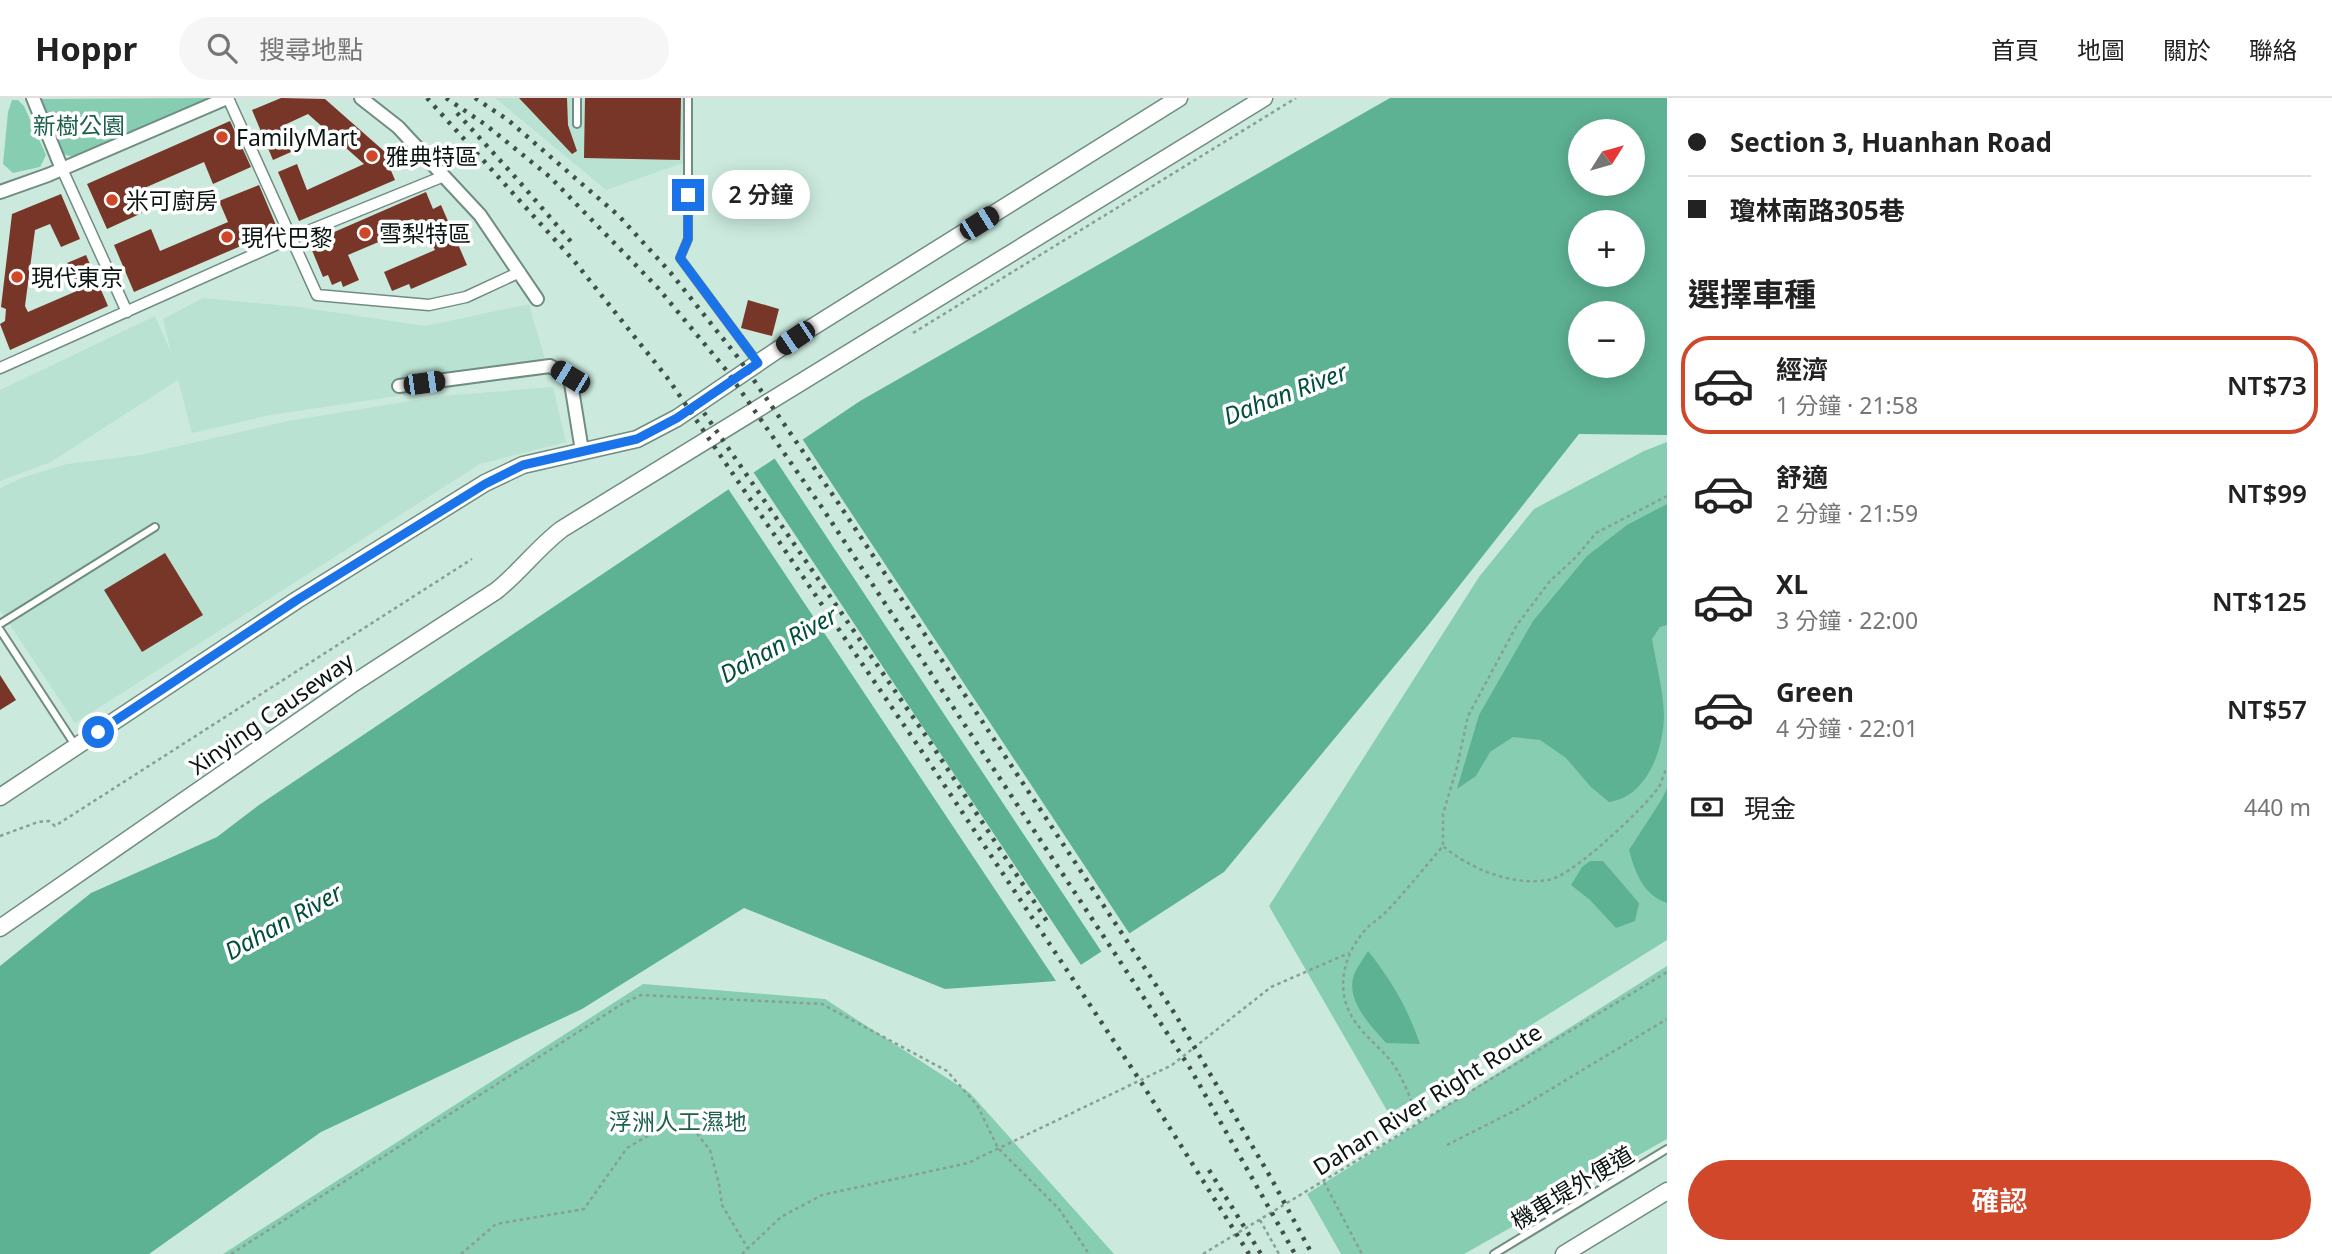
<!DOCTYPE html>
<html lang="zh-TW">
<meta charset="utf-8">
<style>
body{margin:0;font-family:"Noto Sans","Noto Sans TC",sans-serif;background:#f6f6f6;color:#222;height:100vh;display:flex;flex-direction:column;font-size:26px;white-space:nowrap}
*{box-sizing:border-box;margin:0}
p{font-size:23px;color:#767676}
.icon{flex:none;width:38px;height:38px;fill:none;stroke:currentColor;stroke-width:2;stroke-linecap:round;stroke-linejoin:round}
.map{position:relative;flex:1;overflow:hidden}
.details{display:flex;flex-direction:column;background:#fff;width:665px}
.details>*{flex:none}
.banner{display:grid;align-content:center;height:154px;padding:0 21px;background:#fff}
.needle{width:46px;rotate:53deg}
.fabs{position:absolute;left:1568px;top:21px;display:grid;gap:14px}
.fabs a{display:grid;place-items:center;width:77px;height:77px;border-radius:50%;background:#fff;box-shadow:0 4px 18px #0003;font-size:35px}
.end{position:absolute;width:32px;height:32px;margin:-16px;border:9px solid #1a73e8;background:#fff;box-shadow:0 0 0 4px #fff}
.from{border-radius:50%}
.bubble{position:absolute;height:49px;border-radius:24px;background:#fff;box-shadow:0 4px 18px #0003;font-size:23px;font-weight:600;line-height:49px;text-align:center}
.car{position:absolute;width:21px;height:42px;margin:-21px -10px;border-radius:9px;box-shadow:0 0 5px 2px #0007;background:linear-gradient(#222 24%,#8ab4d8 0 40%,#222 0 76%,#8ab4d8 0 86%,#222 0)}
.banner b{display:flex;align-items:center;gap:24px;height:66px;font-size:26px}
.banner b+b{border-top:2px solid #e0e0e0}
.banner i{width:18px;height:18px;background:#222}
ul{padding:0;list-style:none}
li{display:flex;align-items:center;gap:21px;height:98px;margin:0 14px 10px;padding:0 7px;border:4px solid transparent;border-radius:28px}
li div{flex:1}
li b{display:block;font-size:26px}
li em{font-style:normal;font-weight:600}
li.selected{border-color:#d14729}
li>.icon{width:63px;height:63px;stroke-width:1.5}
h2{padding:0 21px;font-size:32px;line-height:84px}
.pay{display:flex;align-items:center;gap:18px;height:77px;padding:0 21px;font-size:26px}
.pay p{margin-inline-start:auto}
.action{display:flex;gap:14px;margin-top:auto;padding:14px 21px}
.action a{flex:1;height:80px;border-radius:42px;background:#d14729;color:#fff;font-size:28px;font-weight:600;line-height:80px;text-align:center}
header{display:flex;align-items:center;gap:42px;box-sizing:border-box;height:98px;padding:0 35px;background:#fff;border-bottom:2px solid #e0e0e0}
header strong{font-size:33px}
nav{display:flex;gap:38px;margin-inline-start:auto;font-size:24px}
.search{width:490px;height:63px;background:#f6f6f6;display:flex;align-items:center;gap:18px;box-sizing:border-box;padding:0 24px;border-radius:38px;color:#767676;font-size:26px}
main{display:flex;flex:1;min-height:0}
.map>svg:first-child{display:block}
.built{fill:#bae2d2}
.green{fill:#87cdb2}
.water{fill:#5db293;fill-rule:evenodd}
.pier{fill:#cbeadd}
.building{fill:#773627}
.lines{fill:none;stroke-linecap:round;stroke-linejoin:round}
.service-casing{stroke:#708d81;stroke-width:10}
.pedestrian-casing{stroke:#708d81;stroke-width:13}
.minor-casing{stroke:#708d81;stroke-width:16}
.tertiary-casing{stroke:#708d81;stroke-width:19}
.path{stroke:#879f95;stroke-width:2.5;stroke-dasharray:3.5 3.5;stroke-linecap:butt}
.service{stroke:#fff;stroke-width:6}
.pedestrian{stroke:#fff;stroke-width:10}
.minor{stroke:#fff;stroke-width:12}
.tertiary{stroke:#fff;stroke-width:16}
.rail{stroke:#3f5049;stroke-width:4.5;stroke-dasharray:3.5 7;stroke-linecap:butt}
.route{stroke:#1a73e8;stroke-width:9}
.poi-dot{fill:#d14729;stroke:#fff;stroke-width:2.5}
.labels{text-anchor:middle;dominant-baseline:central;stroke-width:7;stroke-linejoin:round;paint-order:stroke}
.park-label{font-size:23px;fill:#1f614c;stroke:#fff}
.poi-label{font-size:23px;fill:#0a1511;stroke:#fff;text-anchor:start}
.street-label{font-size:23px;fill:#0a1511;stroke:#fff}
.water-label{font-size:24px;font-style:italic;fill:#024e39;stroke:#fff}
</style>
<header>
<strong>Hoppr</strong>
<div class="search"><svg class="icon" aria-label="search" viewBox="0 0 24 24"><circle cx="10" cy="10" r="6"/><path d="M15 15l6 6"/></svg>搜尋地點</div>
<nav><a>首頁</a><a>地圖</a><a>關於</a><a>聯絡</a></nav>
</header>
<main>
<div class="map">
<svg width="1667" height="1156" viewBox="0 0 1667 1156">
<rect width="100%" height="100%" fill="#cbeadd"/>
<path class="built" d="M495 0H685L683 65 606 92Z
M203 200 299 209 425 228 529 206 549 275 271 317 192 335 178 282 51 364 0 383V292L155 218 171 255 163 221Z
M553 289 566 344 480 366 75 625 0 512V390L24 379 67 366 140 357 288 323 441 298Z"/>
<path class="green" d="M210 0 74 59 63 56 40 1Z
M12 2H18L24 8 46 57 40 69 13 75 3 66 8 14Z
M1667 344V842L1389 1016 1269 808 1479 479 1534 411 1644 353Z
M1667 868V1041L1464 1156H1341L1307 1096Z
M643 886 825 901 970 995 1114 1156H223Z"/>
<path class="water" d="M1390 0H1667V337L1579 336 1426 530 1224 774 1056 883 945 891 744 810 582 911 321 1034 149 1156H0V868L91 795 217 739 259 707 860 303ZM1580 33H1633V86H1580ZM1580 124H1633V177H1580ZM1580 215H1633V268H1580Z
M1667 406V527L1660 529 1652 541C1656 565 1663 591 1664 616 1664 651 1647 699 1609 704L1591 689 1566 660 1540 642 1513 639 1490 654 1476 678 1457 691 1479 617 1533 523 1587 458 1627 427Z
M1667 690V805C1643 797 1635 774 1629 752L1662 701Z
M1590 763H1603L1639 805 1635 823 1616 830 1590 802 1571 787 1582 769Z
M1368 853C1392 883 1407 909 1420 946L1386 945C1371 928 1345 902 1354 877 1357 869 1364 860 1368 853Z"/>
<path class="pier" d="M801 339 1131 838 1103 856 773 358Z
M752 372 1083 870 1058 886 727 389Z"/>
<path class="building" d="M281 0 325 1 384 53 394 64 389 68 395 82 299 123 278 74 297 66 307 92 364 66 308 16 280 29 291 54 273 62 252 12Z
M519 0H567L568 27 577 53 572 56Z
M585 0H681L680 62 584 60Z
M230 23 251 69 213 86 204 64 133 95 142 115 107 131 87 86Z
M259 87 278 132 134 194 114 147 151 131 160 153 228 124 219 103Z
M426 94 433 111 441 107 467 167 411 191 409 186 392 193 384 174 435 152 423 125 348 157 359 182 343 189 341 183 332 187 328 177 323 179 309 145Z
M61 96 80 141 61 149 50 126 35 132 25 208 28 214 79 192 67 165 86 157 108 208 10 252 0 226 5 223 6 211 1 209 12 116Z
M748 202 779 211 772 238 741 230Z
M165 455 203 517 142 554 104 492Z
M0 577 16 602 0 612Z"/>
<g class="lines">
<defs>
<path id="service" d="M688 0V141L680 160 758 265
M577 26V0
M0 526 155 429
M0 532 75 647
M1494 1156 1667 1051"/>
<path id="pedestrian" d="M228 0 317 197 429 207 466 199 520 174
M62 71 127 214
M0 270 291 140 444 78"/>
<path id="minor" d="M33 0 62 71
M361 0 398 29 480 117 537 201
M0 94 48 77 227 0
M399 288 550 268 570 279 582 353"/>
<path id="tertiary" d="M0 699 297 502 485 385 523 367 637 341 677 320 795 240 1179 0
M0 830 354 585 496 493C520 474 538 449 562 431L1264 0
M1564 1156 1667 1093"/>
</defs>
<use href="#service" class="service-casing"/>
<use href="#pedestrian" class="pedestrian-casing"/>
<use href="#minor" class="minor-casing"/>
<use href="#tertiary" class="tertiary-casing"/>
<path class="path" d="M913 235 1296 0
M0 738 38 724 49 723 55 728 472 461
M1443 747V716L1457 669 1468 618 1517 527 1550 483 1576 459 1596 435 1667 398
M1419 1024C1412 1005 1406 986 1395 969 1385 953 1367 941 1356 925 1334 895 1342 858 1366 831 1372 825 1380 820 1386 814 1406 793 1424 770 1443 748 1470 771 1512 788 1548 782 1572 779 1644 710 1659 689 1662 683 1664 675 1667 669
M1447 1047 1518 1011 1667 921
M1324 1084 1362 1156
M1260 1122 1279 1156
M231 1156 622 906 641 897 822 906 947 973 977 1007 998 1050 1059 1111 1089 1156
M461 1156 496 1126 584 1111 627 1050 663 1029 695 1033 710 1052 719 1086 722 1107 748 1151
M742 1156 781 1119 822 1097 968 1065 1172 967 1271 889 1349 855
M1203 1156 1667 874"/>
<use href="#service" class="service"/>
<use href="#pedestrian" class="pedestrian"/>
<use href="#minor" class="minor"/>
<use href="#tertiary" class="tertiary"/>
<path class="rail" d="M427 0 575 164 669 282 927 661 1141 984 1249 1156
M446 0 486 27 550 79 658 190 727 273 823 411 1190 970 1295 1156
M475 0 508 22 619 118 670 174 740 262 837 403 1175 916 1271 1080 1312 1156
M457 15 517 81 573 146
M698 306 928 641 1050 828
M1209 1072 1261 1156"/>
</g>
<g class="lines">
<path class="route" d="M98 634 297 502 485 386 523 367 637 341 677 320 758 265 680 160 688 141V97"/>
</g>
<g class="poi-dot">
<circle cx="222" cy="39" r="7"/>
<circle cx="372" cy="58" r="7"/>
<circle cx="112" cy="102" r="7"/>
<circle cx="365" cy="135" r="7"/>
<circle cx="227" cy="139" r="7"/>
<circle cx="17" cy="179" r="7"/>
</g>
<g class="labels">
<g class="park-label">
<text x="79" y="27">新樹公園</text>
<text x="678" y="1023">浮洲人工濕地</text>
</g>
<g class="poi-label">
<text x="236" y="39">FamilyMart</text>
<text x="386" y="58">雅典特區</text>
<text x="126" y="102">米可廚房</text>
<text x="379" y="135">雪梨特區</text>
<text x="241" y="139">現代巴黎</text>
<text x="31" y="179">現代東京</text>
</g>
<g class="street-label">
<text transform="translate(271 615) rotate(-35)">Xinying Causeway</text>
<text transform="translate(1427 1001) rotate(-32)">Dahan River Right Route</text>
<text transform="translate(1572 1089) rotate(-31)">機車堤外便道</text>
</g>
<g class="water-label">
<text transform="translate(1285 295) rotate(-21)">Dahan River</text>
<text transform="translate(778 546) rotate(-29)">Dahan River</text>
<text transform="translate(283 823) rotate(-29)">Dahan River</text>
</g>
</g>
</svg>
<div class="fabs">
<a><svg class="needle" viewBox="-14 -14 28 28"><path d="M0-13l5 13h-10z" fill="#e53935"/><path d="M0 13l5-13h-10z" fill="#767676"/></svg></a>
<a>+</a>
<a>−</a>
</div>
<i class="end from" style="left:98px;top:634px"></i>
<i class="end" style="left:688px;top:97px"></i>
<div class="bubble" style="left:712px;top:72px;width:98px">2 分鐘</div>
<i class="car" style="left:979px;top:125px;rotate:58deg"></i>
<i class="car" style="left:795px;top:240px;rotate:236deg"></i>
<i class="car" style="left:570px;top:279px;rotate:301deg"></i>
<i class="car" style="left:424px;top:285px;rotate:82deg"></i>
</div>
<section class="details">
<div class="banner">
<b><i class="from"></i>Section 3, Huanhan Road</b>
<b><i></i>瓊林南路305巷</b>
</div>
<h2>選擇車種</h2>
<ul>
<li class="selected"><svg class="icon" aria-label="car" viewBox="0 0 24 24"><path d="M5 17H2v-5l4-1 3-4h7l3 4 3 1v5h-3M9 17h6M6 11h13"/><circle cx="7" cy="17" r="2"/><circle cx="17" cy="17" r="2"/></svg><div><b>經濟</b><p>1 分鐘 · 21:58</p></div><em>NT$73</em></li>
<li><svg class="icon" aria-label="car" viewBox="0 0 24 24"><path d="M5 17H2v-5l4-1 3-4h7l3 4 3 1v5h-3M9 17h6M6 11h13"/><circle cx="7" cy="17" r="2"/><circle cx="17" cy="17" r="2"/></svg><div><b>舒適</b><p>2 分鐘 · 21:59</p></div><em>NT$99</em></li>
<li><svg class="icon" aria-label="car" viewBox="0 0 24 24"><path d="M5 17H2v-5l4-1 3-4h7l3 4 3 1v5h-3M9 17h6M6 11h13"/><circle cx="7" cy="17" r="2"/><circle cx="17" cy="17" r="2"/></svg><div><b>XL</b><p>3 分鐘 · 22:00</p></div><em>NT$125</em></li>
<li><svg class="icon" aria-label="car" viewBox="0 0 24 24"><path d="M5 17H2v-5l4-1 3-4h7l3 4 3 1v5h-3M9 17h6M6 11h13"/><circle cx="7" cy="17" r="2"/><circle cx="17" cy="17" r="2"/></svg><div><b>Green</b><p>4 分鐘 · 22:01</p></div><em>NT$57</em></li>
</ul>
<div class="pay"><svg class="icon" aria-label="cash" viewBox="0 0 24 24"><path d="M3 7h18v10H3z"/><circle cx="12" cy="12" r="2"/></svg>現金<p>440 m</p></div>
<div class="action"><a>確認</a></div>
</section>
</main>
